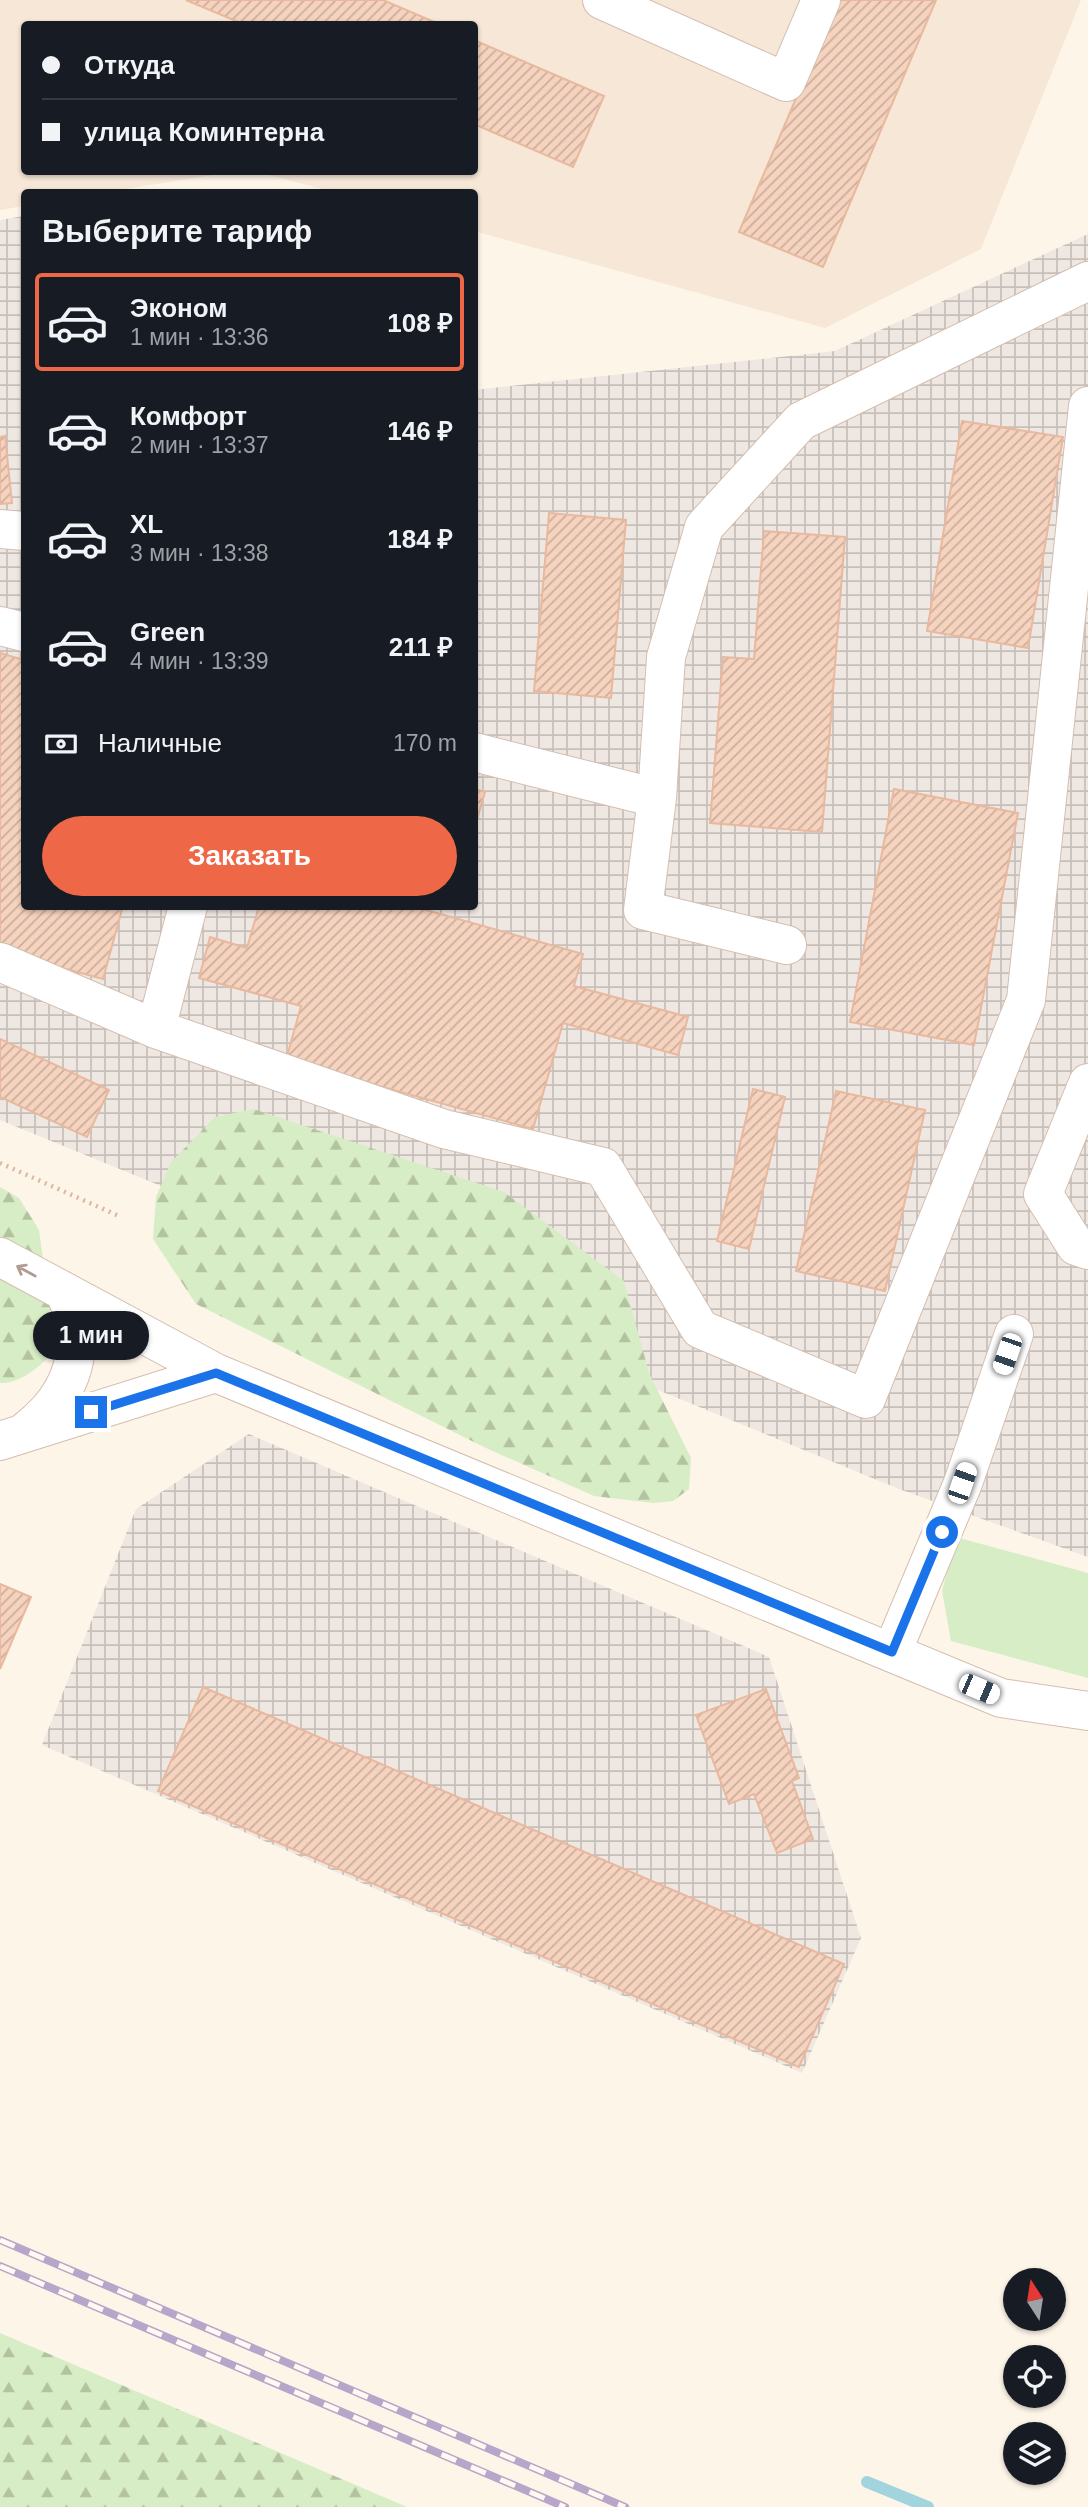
<!DOCTYPE html>
<html lang="ru">
<meta charset="utf-8">
<style>
body{margin:0;font-family:Helvetica,sans-serif;background:#242831;color:#f1f3f6;height:100vh;display:flex;flex-direction:column;font-size:26px;white-space:nowrap}
*{box-sizing:border-box;margin:0}
p{font-size:23px;color:#9ea1a6}
.icon{flex:none;width:38px;height:38px;fill:none;stroke:currentColor;stroke-width:2;stroke-linecap:round;stroke-linejoin:round}
.map{position:relative;flex:1;overflow:hidden}
.drawer{position:absolute;left:21px;top:189px;width:457px;height:721px;display:flex;flex-direction:column;background:#171b24;border-radius:7px;box-shadow:0 2px 5px #0004}
.drawer>*{flex:none}
.guide{position:absolute;left:21px;top:21px;width:457px;height:154px;border-radius:7px;box-shadow:0 2px 5px #0004;display:grid;align-content:center;height:154px;padding:0 21px;background:#171b24}
.needle{width:46px;rotate:348deg}
.controls{position:absolute;left:1003px;top:2268px;display:grid;gap:14px}
.controls a{display:grid;place-items:center;width:63px;height:63px;border-radius:50%;background:#171b24;box-shadow:0 2px 5px #0004;font-size:35px}
.end{position:absolute;width:32px;height:32px;margin:-16px;border:9px solid #1a73e8;background:#fff;box-shadow:0 0 0 4px #fff}
.from{border-radius:50%}
.bubble{position:absolute;height:49px;border-radius:24px;background:#171b24;box-shadow:0 2px 5px #0004;font-size:23px;font-weight:800;line-height:49px;text-align:center}
.car{position:absolute;width:21px;height:42px;margin:-21px -10px;border-radius:9px;box-shadow:0 0 5px 2px #0007;background:linear-gradient(#fff 24%,#345 0 40%,#fff 0 76%,#345 0 86%,#fff 0)}
.guide b{display:flex;align-items:center;gap:24px;height:66px;font-size:26px}
.guide b+b{border-top:2px solid #363941}
.guide i{width:18px;height:18px;background:#f1f3f6}
ul{padding:0;list-style:none}
li{display:flex;align-items:center;gap:21px;height:98px;margin:0 14px 10px;padding:0 7px;border:4px solid transparent;border-radius:7px}
li div{flex:1}
li b{display:block;font-size:26px}
li em{font-style:normal;font-weight:800}
li.active{border-color:#ee6847}
li>.icon{width:63px;height:63px;stroke-width:1.5}
h2{padding:0 21px;font-size:32px;line-height:84px}
.pay{display:flex;align-items:center;gap:18px;height:77px;padding:0 21px;font-size:26px}
.pay p{margin-inline-start:auto}
.cta{display:flex;gap:14px;margin-top:auto;padding:14px 21px}
.cta a{flex:1;height:80px;border-radius:42px;background:#ee6847;color:#fff;font-size:28px;font-weight:800;line-height:80px;text-align:center}
.map>svg:first-child{display:block}
.residential{fill:#f6e7d7}
.industrial{fill:url(#industrial-grid)}
.grass{fill:#d7edc5}
.forest{fill:url(#forest-firs)}
.lines{fill:none;stroke-linecap:round;stroke-linejoin:round}
.stream{stroke:#a1d4dc;stroke-width:12}
.building{fill:url(#building-hatch);stroke:#e9b89e;stroke-width:2}
.minor-casing{stroke:#d4beb0;stroke-width:40}
.path{stroke:#dbb6a1;stroke-width:4.5;stroke-dasharray:2 5;stroke-linecap:butt}
.minor{stroke:#fff;stroke-width:38}
.rail-casing{stroke:#b8a5ca;stroke-width:8}
.rail{stroke:#fff9f1;stroke-width:5;stroke-dasharray:16;stroke-linecap:butt}
.oneway{stroke:#b09c92}
.route{stroke:#1a73e8;stroke-width:9}
</style>
<div class="map">
<svg width="1088" height="2507" viewBox="0 0 1088 2507">
<defs>
<pattern id="industrial-grid" width="8" height="8" patternUnits="userSpaceOnUse" patternTransform="scale(1.75)"><rect width="8" height="8" fill="#efe8e2"/><path d="M0 4h8M4 0v8" fill="none" stroke="#c7bfb9"/></pattern>
<pattern id="forest-firs" width="22" height="20" patternUnits="userSpaceOnUse" patternTransform="scale(1.75)"><rect width="22" height="20" fill="#d7edc5"/><path d="M5 1l3.5 6h-7zM16 11l3.5 6h-7z" fill="#b3c3a2"/></pattern>
<pattern id="building-hatch" width="6" height="6" patternUnits="userSpaceOnUse" patternTransform="scale(1.75)"><rect width="6" height="6" fill="#f5d3be"/><path d="M-1 1l2-2M0 6l6-6M5 7l2-2" fill="none" stroke="#cbae9c"/></pattern>
</defs>
<rect width="100%" height="100%" fill="#fef5e9"/>
<path class="residential" d="M0 0H1081L981 249 825 328 474 231V192H334L257 172H474V24H24V172H232L106 192H24V206L0 210Z"/>
<path class="industrial" d="M24 216V906H474V390L835 351 1088 234V1557L899 1489 0 1120V220Z
M249 1434 769 1657 861 1938 802 2073 42 1745 136 1509Z"/>
<path class="grass" d="M956 1537 1088 1573V1678L951 1641 942 1591Z"/>
<path class="forest" d="M253 1109 504 1192 624 1281 649 1373 691 1458 689 1489 673 1501 653 1503 594 1496 486 1448 196 1304 153 1239 156 1197 171 1162 215 1117Z
M0 1187 19 1198 39 1230 56 1349C43 1364 21 1384 0 1383Z
M0 2333 407 2507H0Z"/>
<g class="lines">
<path class="stream" d="M867 2482 928 2507"/>
</g>
<path class="building" d="M186 0H383L439 24H243Z
M838 0H936L823 267 739 232Z
M474 40 604 96 573 167 474 124Z
M962 421 1063 437 1028 648 927 631Z
M5 436 12 503 0 504V437Z
M549 513 626 520 611 698 534 691Z
M764 531 845 537 822 832 710 823 723 657 754 659Z
M0 653 24 660V906H123L103 979 0 951Z
M474 789 485 792 474 830Z
M894 789 1018 813 974 1045 850 1022Z
M259 906H412L583 954 574 986 688 1017 678 1055 563 1023 533 1129 286 1060 301 1006 199 978 210 937 247 948Z
M0 1039 109 1090 87 1137 0 1097Z
M753 1089 785 1097 749 1249 717 1241Z
M836 1091 925 1110 885 1291 796 1271Z
M0 1584 31 1597 0 1669Z
M203 1687 844 1964 799 2067 158 1791Z
M766 1689 799 1778 792 1781 813 1839 777 1853 754 1794 729 1804 696 1715Z"/>
<g class="lines">
<defs>
<path id="minor" d="M602 0 786 82 821 0
M0 529 24 531
M0 626 24 632
M474 752 657 798
M787 945 643 910 657 798 666 657 704 527 801 421 1088 281
M0 962 156 1029 188 906
M156 1029 444 1129 603 1167 700 1329 866 1399 1026 1000 1088 406
M1088 1083 1043 1194 1076 1246 1088 1250
M0 1257 216 1373 1001 1698 1088 1711
M27 1430C74 1394 88 1347 65 1292
M0 1441 216 1373
M892 1652 963 1483 1014 1334"/>
</defs>
<use href="#minor" class="minor-casing"/>
<path class="path" d="M0 1163 119 1216"/>
<use href="#minor" class="minor"/>
<defs>
<path id="rail" d="M0 2240 625 2507
M0 2266 565 2507"/>
</defs>
<use href="#rail" class="rail-casing"/>
<use href="#rail" class="rail"/>
</g>
<defs><path id="oneway-shaft" d="M-6 0H5M1.5-3L5.5 0L1.5 3" fill="none" stroke-width="1.6" stroke-linecap="round" stroke-linejoin="round" transform="scale(1.75)"/></defs>
<use class="oneway" href="#oneway-shaft" transform="translate(26 1271) rotate(-151)"/>
<g class="lines">
<path class="route" d="M91 1412 216 1373 892 1652 942 1532"/>
</g>
</svg>
<div class="controls">
<a><svg class="needle" viewBox="-14 -14 28 28"><path d="M0-13l5 13h-10z" fill="#e53935"/><path d="M0 13l5-13h-10z" fill="#9ea1a6"/></svg></a>
<a><svg class="icon" aria-label="locate" viewBox="0 0 24 24"><circle cx="12" cy="12" r="6"/><path d="M12 2v4M12 18v4M2 12h4M18 12h4"/></svg></a>
<a><svg class="icon" aria-label="layers" viewBox="0 0 24 24"><path d="M12 4l9 5-9 5-9-5zM3 14l9 5 9-5"/></svg></a>
</div>
<i class="end from" style="left:942px;top:1532px"></i>
<i class="end" style="left:91px;top:1412px"></i>
<div class="bubble" style="left:33px;top:1311px;width:116px">1 мин</div>
<i class="car" style="left:1007px;top:1354px;rotate:199deg"></i>
<i class="car" style="left:962px;top:1483px;rotate:19deg"></i>
<i class="car" style="left:979px;top:1689px;rotate:113deg"></i>
<div class="guide">
<b><i class="from"></i>Откуда</b>
<b><i></i>улица Коминтерна</b>
</div>
<section class="drawer">
<h2>Выберите тариф</h2>
<ul>
<li class="active"><svg class="icon" aria-label="car" viewBox="0 0 24 24"><path d="M5 17H2v-5l4-1 3-4h7l3 4 3 1v5h-3M9 17h6M6 11h13"/><circle cx="7" cy="17" r="2"/><circle cx="17" cy="17" r="2"/></svg><div><b>Эконом</b><p>1 мин · 13:36</p></div><em>108 ₽</em></li>
<li><svg class="icon" aria-label="car" viewBox="0 0 24 24"><path d="M5 17H2v-5l4-1 3-4h7l3 4 3 1v5h-3M9 17h6M6 11h13"/><circle cx="7" cy="17" r="2"/><circle cx="17" cy="17" r="2"/></svg><div><b>Комфорт</b><p>2 мин · 13:37</p></div><em>146 ₽</em></li>
<li><svg class="icon" aria-label="car" viewBox="0 0 24 24"><path d="M5 17H2v-5l4-1 3-4h7l3 4 3 1v5h-3M9 17h6M6 11h13"/><circle cx="7" cy="17" r="2"/><circle cx="17" cy="17" r="2"/></svg><div><b>XL</b><p>3 мин · 13:38</p></div><em>184 ₽</em></li>
<li><svg class="icon" aria-label="car" viewBox="0 0 24 24"><path d="M5 17H2v-5l4-1 3-4h7l3 4 3 1v5h-3M9 17h6M6 11h13"/><circle cx="7" cy="17" r="2"/><circle cx="17" cy="17" r="2"/></svg><div><b>Green</b><p>4 мин · 13:39</p></div><em>211 ₽</em></li>
</ul>
<div class="pay"><svg class="icon" aria-label="cash" viewBox="0 0 24 24"><path d="M3 7h18v10H3z"/><circle cx="12" cy="12" r="2"/></svg>Наличные<p>170 m</p></div>
<div class="cta"><a>Заказать</a></div>
</section>
</div>
